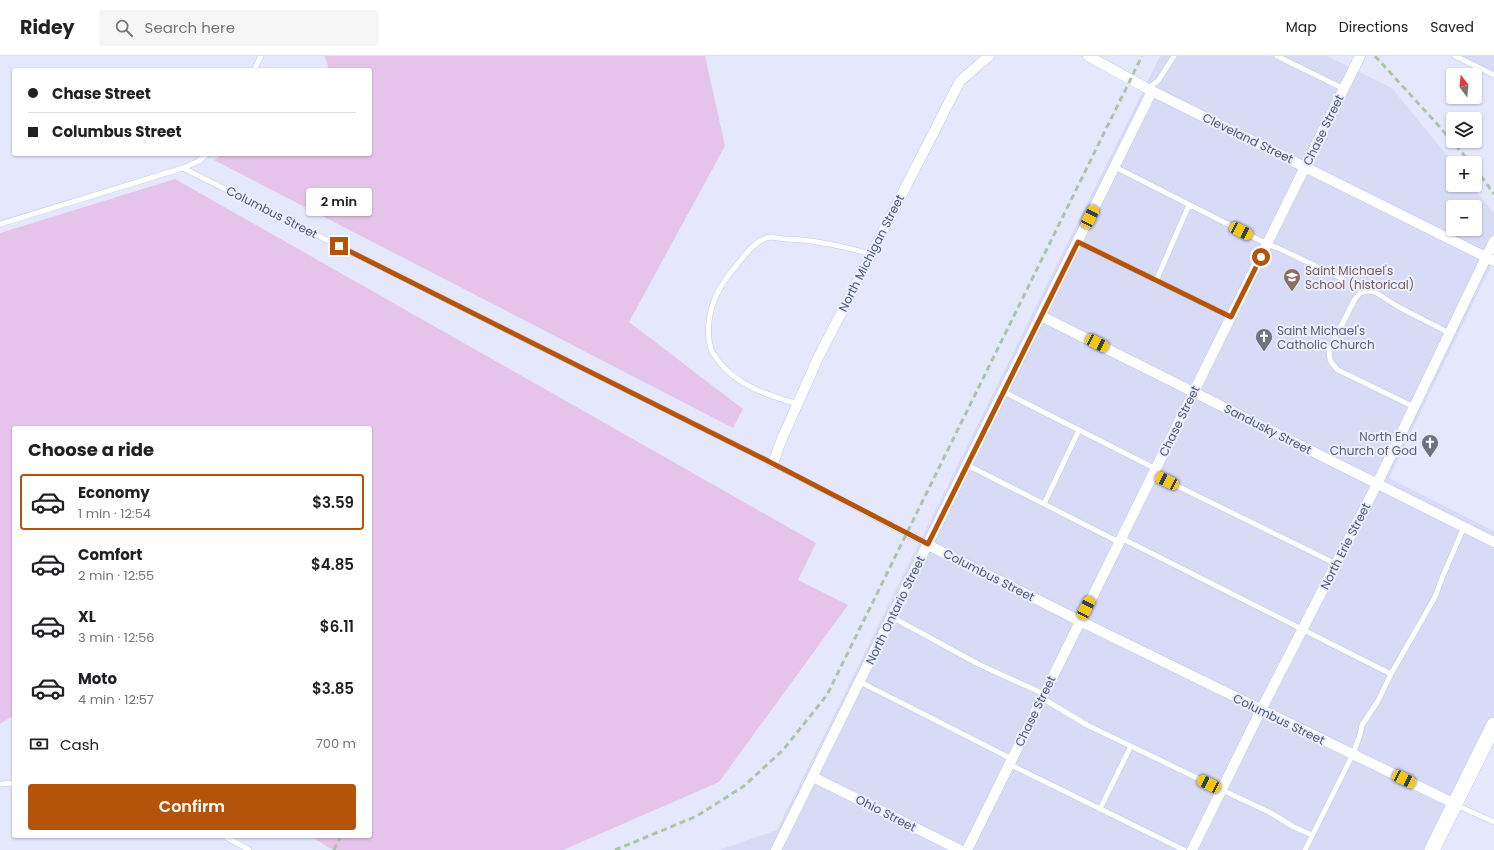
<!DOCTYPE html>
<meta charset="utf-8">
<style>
body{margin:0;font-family:Poppins,sans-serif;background:#f6f6f6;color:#202124;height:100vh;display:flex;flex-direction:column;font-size:15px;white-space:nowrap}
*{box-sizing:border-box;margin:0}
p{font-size:13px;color:#757577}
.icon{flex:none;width:22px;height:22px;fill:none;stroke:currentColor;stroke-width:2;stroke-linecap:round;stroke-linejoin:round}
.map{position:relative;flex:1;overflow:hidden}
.drawer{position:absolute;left:12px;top:370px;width:360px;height:412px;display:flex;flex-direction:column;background:#fff;border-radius:4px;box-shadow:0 1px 3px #0004}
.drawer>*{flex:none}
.top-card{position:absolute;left:12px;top:12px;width:360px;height:88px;border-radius:4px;box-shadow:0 1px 3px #0004;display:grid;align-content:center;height:88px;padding:0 16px;background:#fff}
.needle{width:26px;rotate:344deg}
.controls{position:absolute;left:1446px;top:12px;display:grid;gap:8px}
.controls a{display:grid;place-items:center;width:36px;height:36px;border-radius:4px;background:#fff;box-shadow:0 1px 3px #0004;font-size:20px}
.end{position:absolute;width:18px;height:18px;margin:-9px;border:5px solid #b45309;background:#fff;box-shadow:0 0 0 2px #fff}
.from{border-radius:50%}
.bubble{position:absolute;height:28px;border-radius:4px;background:#fff;box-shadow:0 1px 3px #0004;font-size:13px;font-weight:600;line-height:28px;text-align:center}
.car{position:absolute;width:12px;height:24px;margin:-12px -6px;border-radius:5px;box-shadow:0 0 3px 1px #0007;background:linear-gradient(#f5c518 24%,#345 0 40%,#f5c518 0 76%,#345 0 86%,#f5c518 0)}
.top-card b{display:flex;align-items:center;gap:14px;height:38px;font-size:15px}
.top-card b+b{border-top:1px solid #e0e0e0}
.top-card i{width:10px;height:10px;background:#202124}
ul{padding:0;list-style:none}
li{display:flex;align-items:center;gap:12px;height:56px;margin:0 8px 6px;padding:0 8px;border:2px solid transparent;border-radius:4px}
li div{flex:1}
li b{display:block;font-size:15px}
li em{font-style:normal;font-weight:600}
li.on{border-color:#b45309}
li>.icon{width:36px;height:36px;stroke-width:1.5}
h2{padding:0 16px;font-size:18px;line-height:48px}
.pay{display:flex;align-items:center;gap:10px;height:44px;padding:0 16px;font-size:15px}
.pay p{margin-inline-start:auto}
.button{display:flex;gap:8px;margin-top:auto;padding:8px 16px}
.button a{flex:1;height:46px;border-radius:4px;background:#b45309;color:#fff;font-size:16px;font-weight:600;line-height:46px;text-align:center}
header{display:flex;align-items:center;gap:24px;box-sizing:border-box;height:56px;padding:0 20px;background:#fff;border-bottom:1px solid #e0e0e0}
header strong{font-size:19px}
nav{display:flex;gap:22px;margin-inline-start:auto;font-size:14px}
.search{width:280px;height:36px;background:#f6f6f6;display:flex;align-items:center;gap:10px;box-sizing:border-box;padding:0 14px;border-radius:4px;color:#757577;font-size:15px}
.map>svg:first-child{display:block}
.residential{fill:#d7dbf6;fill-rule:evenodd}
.green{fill:#e6c3eb}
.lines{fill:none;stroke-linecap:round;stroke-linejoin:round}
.lane-casing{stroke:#c0c8e2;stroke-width:6}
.street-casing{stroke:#c0c8e2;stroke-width:11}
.secondary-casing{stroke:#c0cae9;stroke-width:16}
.lane{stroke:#fff;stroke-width:5}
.street{stroke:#fff;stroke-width:10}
.secondary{stroke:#fff;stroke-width:15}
.rail{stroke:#a9c7a3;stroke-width:3;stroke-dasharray:6 4;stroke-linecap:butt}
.route{stroke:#b45309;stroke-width:5}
.labels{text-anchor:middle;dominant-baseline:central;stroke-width:4;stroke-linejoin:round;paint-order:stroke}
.street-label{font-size:12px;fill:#4a5976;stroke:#eceeff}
.education-label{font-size:12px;fill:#785e54;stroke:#eceeff;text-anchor:start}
.worship-label{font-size:12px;fill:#5b616d;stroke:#eceeff;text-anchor:start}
</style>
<header>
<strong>Ridey</strong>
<div class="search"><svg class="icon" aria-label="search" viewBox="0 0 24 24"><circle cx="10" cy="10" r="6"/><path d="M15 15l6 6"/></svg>Search here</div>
<nav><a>Map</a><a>Directions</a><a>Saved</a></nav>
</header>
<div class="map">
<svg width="1494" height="794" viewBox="0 0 1494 794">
<rect width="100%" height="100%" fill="#e5e8fd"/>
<path class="residential" d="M1160 0H1327L1392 32 1453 107V129H1471L1494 157V204L1389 422 1494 475V679L1436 794H719L777 774ZM1453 151H1475V173H1453Z
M1455 0H1494V19Z"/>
<path class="green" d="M325 0H705L725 90 629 266 743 353 733 372 214 104 224 98H370V14H329Z
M175 123 816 487 798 524 848 549 719 726 563 794H333L310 780H370V372H14V659L0 668V177Z"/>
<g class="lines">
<defs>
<path id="lane" d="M1277 0 1344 33
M1455 0 1494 19
M254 14 261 0
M1148 32 1158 25 1174 0
M1115 111 1267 188 1280 193 1343 223
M183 112 764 403 928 489
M0 168 183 112 199 105 207 98
M1078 186 1231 261
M1156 225 1189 149
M1004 336 1156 413
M798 348C768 339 736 330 717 303 715 300 712 297 711 293 708 284 708 276 709 266 711 245 722 226 736 210 744 200 756 183 770 181 774 181 780 183 785 183 816 184 841 190 871 198
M1414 351 1338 314C1330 306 1328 302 1330 292L1355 243 1360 237 1368 235 1375 236 1397 250 1449 277
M967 409 1119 486
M1153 418 1336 508
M1044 448 1079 374
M1121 482 1391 618
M892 561 978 608 1044 638
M860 626 1012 703
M1042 642 1087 669 1222 734 1269 756 1294 771 1312 779
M1009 708 1184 794
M0 728 14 727
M1456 749 1494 766
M1100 753 1131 690
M224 780 249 794
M1305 794 1353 698 1360 679 1362 669 1378 645 1391 618 1435 541 1442 522 1464 471"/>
<path id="street" d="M1088 0 1152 35 1494 205
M1041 260 1494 486
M773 407 781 385 818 302 960 25 989 0
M928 489 1080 565 1455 748
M813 721 960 794
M776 794 1152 35
M967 794 1360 0
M1192 794 1261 654 1377 428 1494 185"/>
<path id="secondary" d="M1432 794 1494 669"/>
</defs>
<use href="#lane" class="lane-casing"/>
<use href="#street" class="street-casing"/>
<use href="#secondary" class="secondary-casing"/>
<use href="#lane" class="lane"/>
<use href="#street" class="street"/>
<use href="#secondary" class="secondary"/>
<path class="rail" d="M1375 0 1438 69 1471 107
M1475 112 1494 138
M334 794 341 780
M615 794 697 760 744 730 783 694 827 639 1142 0"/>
</g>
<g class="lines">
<path class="route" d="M339 190 764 403 928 488 1078 186 1231 261 1261 201"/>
</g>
<defs>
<symbol id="school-pin" viewBox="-11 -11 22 30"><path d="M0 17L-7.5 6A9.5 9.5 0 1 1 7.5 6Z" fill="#8d6e63" stroke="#eceeff"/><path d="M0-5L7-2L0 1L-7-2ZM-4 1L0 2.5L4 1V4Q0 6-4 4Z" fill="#fff"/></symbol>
<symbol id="church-pin" viewBox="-11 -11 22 30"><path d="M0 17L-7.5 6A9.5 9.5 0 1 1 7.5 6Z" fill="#6b7280" stroke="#eceeff"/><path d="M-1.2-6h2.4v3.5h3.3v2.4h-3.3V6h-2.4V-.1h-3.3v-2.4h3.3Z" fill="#fff"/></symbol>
</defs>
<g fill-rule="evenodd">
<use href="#school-pin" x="1282" y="211" width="20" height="27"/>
<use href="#church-pin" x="1254" y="271" width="20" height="27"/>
<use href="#church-pin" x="1420" y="377" width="20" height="27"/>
</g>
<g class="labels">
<g class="street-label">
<text transform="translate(1323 74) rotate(-64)">Chase Street</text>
<text transform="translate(1248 82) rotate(26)">Cleveland Street</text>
<text transform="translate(272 156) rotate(27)">Columbus Street</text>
<text transform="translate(871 197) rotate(-63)">North Michigan Street</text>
<text transform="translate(1179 365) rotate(-64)">Chase Street</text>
<text transform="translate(1268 373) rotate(27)">Sandusky Street</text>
<text transform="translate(1345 490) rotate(-63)">North Erie Street</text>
<text transform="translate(989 519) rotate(27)">Columbus Street</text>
<text transform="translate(895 554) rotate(-64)">North Ontario Street</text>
<text transform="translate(1035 655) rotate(-64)">Chase Street</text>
<text transform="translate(1279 663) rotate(26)">Columbus Street</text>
<text transform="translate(886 757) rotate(27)">Ohio Street</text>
</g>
<g class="education-label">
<text x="1305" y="214">Saint Michael's<tspan x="1305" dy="14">School (historical)</tspan></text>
</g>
<g class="worship-label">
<text x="1277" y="274">Saint Michael's<tspan x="1277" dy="14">Catholic Church</tspan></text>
<text x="1417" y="380" text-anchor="end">North End<tspan x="1417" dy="14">Church of God</tspan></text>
</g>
</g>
</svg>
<div class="controls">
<a><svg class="needle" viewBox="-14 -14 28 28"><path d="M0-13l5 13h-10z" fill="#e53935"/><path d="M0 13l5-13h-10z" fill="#757577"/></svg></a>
<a><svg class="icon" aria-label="layers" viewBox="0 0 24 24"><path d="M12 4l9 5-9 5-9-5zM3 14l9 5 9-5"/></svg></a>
<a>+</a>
<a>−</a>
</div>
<i class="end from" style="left:1261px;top:201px"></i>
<i class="end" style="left:339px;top:190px"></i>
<div class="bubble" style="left:306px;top:132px;width:66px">2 min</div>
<i class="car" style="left:1090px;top:161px;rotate:27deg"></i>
<i class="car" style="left:1241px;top:175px;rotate:117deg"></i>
<i class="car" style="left:1097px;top:287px;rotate:117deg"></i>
<i class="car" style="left:1167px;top:425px;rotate:296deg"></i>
<i class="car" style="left:1086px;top:552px;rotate:26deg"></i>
<i class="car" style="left:1404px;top:723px;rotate:116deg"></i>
<i class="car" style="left:1209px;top:728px;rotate:296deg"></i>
<div class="top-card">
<b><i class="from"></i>Chase Street</b>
<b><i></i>Columbus Street</b>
</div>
<section class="drawer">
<h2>Choose a ride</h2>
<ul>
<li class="on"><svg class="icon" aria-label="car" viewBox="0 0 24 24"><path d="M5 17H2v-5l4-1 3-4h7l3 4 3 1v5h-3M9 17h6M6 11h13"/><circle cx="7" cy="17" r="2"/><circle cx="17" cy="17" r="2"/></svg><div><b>Economy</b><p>1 min · 12:54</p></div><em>$3.59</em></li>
<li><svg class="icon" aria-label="car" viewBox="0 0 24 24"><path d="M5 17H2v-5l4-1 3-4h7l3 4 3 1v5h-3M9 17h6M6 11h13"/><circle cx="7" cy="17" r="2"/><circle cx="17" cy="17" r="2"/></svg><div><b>Comfort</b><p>2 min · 12:55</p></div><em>$4.85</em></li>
<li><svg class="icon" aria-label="car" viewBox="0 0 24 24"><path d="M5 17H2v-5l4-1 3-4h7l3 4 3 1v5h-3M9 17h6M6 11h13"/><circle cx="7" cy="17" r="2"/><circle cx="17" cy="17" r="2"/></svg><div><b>XL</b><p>3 min · 12:56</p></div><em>$6.11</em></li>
<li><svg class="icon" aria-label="car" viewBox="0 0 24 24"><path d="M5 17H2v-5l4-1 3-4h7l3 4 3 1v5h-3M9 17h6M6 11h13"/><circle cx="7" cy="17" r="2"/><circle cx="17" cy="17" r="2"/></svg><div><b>Moto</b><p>4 min · 12:57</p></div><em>$3.85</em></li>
</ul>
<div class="pay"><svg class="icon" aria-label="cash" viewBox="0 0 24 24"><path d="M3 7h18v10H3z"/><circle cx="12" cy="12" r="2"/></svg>Cash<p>700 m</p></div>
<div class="button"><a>Confirm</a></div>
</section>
</div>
